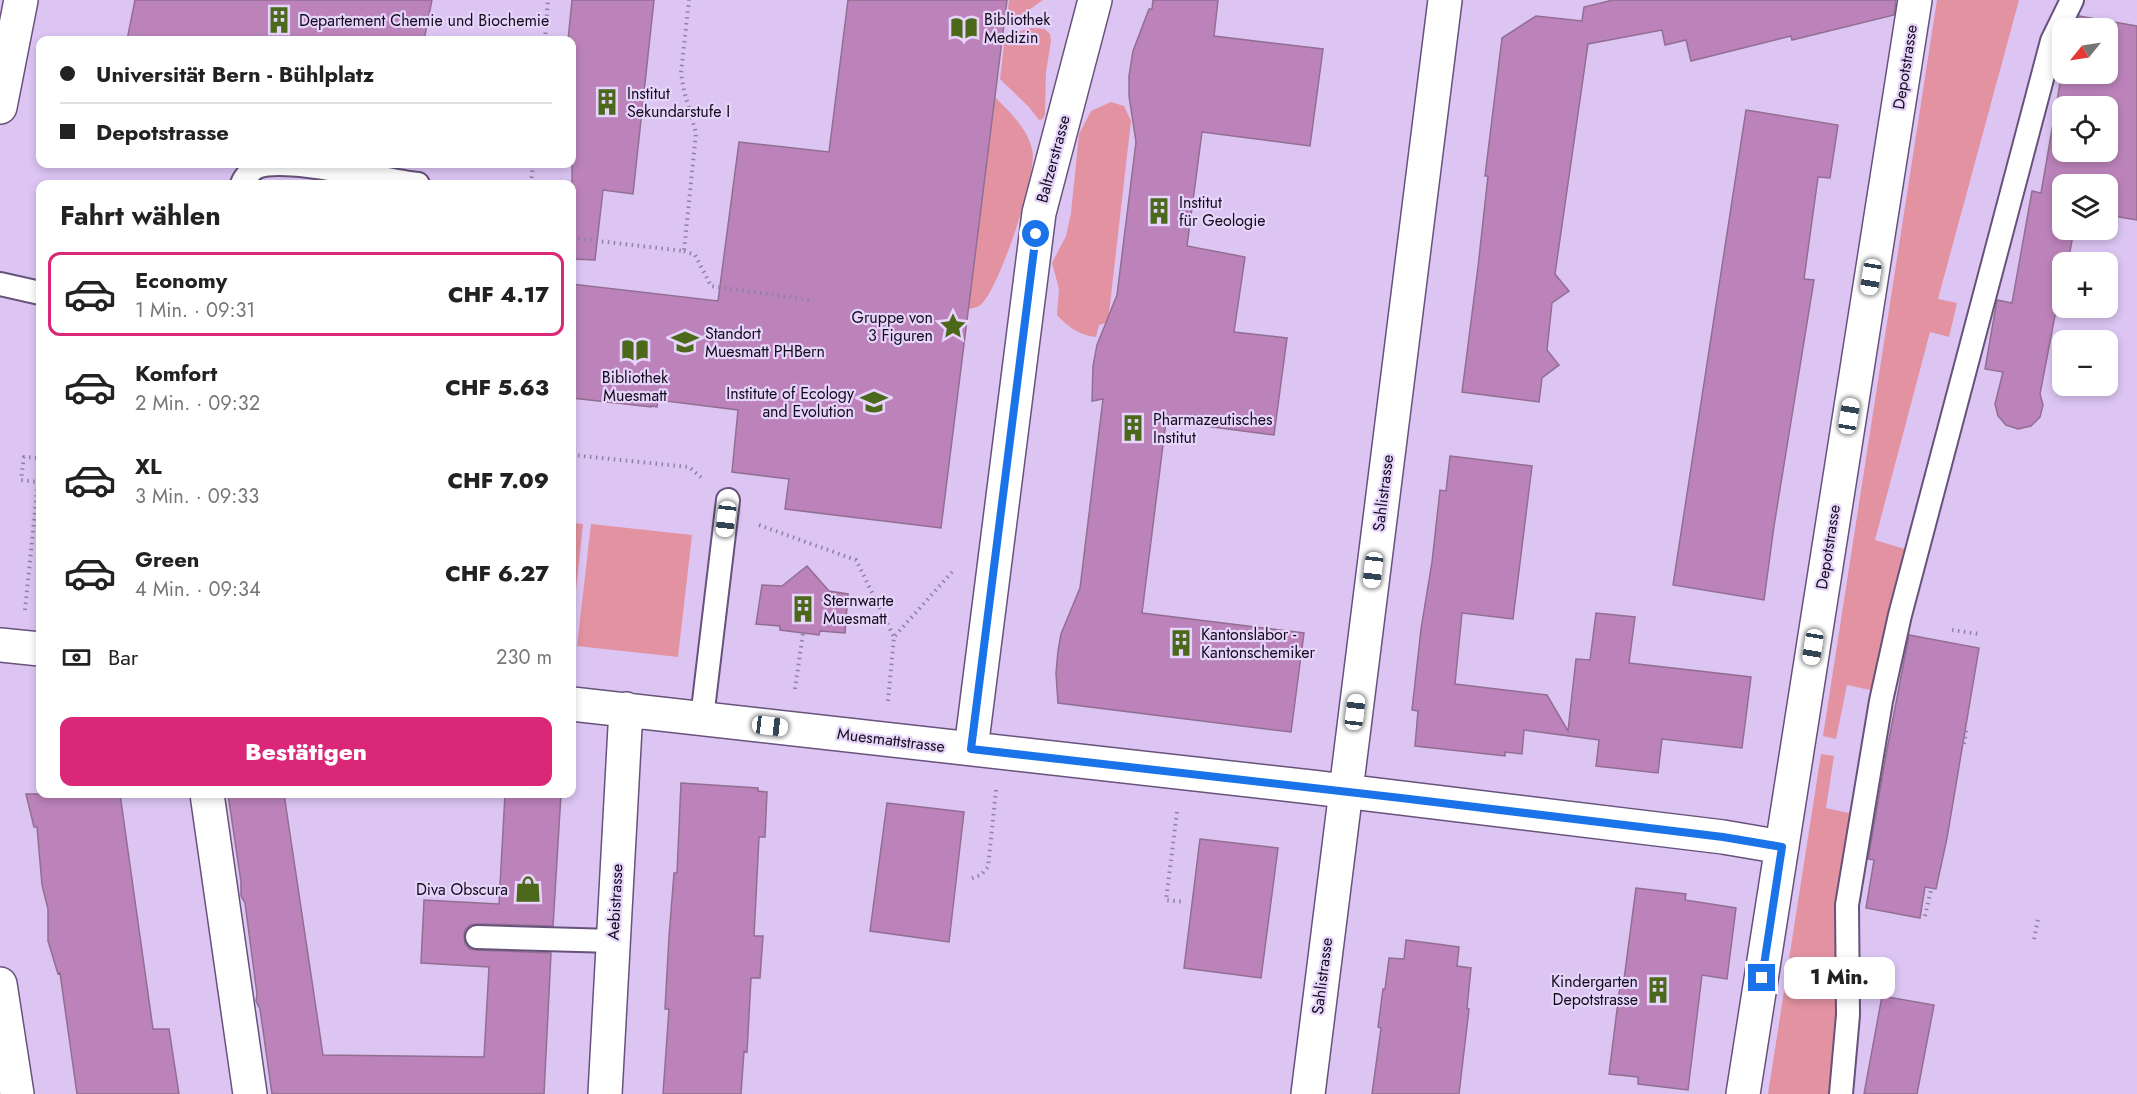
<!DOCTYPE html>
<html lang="de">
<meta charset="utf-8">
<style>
body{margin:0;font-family:Jost,sans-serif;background:#f6f6f6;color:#222;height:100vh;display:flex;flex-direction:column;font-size:22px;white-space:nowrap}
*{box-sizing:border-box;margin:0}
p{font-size:20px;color:#767676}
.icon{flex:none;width:33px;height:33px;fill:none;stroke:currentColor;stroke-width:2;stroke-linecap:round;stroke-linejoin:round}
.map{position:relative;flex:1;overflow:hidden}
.side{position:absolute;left:36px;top:180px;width:540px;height:618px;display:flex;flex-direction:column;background:#fff;border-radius:12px;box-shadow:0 3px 9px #0003}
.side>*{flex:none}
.top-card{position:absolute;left:36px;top:36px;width:540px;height:132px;border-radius:12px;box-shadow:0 3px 9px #0003;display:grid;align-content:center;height:132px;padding:0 24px;background:#fff}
.needle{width:39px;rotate:240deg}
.fabs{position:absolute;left:2052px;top:18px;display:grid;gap:12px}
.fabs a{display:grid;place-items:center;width:66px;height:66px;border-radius:12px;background:#fff;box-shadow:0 3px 9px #0003;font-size:30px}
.end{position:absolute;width:27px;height:27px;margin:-14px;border:8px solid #1a73e8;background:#fff;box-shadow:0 0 0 3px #fff}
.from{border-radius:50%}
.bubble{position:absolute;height:42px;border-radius:12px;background:#fff;box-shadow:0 3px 9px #0003;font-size:20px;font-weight:800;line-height:42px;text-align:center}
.car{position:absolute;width:18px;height:36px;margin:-18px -9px;border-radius:8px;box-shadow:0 0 4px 2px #0007;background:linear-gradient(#fff 24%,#345 0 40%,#fff 0 76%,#345 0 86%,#fff 0)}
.top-card b{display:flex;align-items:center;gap:21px;height:57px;font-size:22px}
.top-card b+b{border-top:2px solid #e0e0e0}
.top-card i{width:15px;height:15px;background:#222}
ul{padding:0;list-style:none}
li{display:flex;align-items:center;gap:18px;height:84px;margin:0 12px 9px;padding:0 12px;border:3px solid transparent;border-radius:12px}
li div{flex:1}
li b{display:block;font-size:22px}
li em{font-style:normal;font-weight:800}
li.selected{border-color:#db2777}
li>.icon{width:54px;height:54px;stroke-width:1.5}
h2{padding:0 24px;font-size:27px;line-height:72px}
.pay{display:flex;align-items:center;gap:15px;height:66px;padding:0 24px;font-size:22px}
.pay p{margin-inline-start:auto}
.action{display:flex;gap:12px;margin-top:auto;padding:12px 24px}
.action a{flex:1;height:69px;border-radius:12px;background:#db2777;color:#fff;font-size:24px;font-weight:800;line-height:69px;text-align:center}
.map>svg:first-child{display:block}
.green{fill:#e292a1}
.building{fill:#bb83ba;stroke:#926e91;stroke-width:1.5;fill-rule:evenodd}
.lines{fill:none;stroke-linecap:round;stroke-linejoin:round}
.service-casing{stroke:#67527b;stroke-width:26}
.minor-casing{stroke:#67527b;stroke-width:36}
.path{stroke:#9280a3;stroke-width:4;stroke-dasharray:1.5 4.5;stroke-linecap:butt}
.service{stroke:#fff;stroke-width:22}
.minor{stroke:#fff;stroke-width:33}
.route{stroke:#1a73e8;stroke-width:8}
.labels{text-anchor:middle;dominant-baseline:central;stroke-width:4.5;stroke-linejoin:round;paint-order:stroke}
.poi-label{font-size:16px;fill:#130b1b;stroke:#e6d4fa;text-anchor:start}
.street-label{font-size:16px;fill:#130b1b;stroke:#e6d4fa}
</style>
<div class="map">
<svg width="2137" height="1094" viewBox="0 0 2137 1094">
<rect width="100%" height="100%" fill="#dcc5f3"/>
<path class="green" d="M1009 0H1043L1023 14 1007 19Z
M1937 0H2019L1938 299 1957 303 1949 337 1930 332 1875 540 1908 550 1875 691 1847 685 1836 739 1823 736Z
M1031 28 1045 29 1050 34 1051 41 1046 72 1045 114 1043 119 1039 120 1029 107 1000 79 1004 45C1011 34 1019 31 1031 28Z
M995 97C1010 112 1027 128 1032 149 1039 172 1000 283 984 301 980 307 975 308 968 309Z
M1111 102 1124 106 1131 121 1108 322 1099 325 1096 337C1079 335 1068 327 1057 315L1059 289 1052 263 1066 236 1071 213 1079 134 1091 111Z
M572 523 583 524 572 628Z
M591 524 692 535 678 657 577 646Z
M1821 754 1834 756 1826 808 1853 814 1833 1094H1768Z"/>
<path class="building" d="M135 0H432L424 40H127Z
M572 0H654L633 194 603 190 595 260 572 259V40H568Z
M848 0H1007L941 528 785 509 789 479 732 472 738 410 658 400 657 407 651 406V407L572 398V284L718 301 739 142 829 152Z
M1153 0H1218L1214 36 1323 49 1310 146 1202 132 1187 246 1245 257 1234 332 1287 338 1274 435 1166 421 1142 613 1304 633 1291 732 1058 703 1056 673 1058 651 1061 634 1080 588 1103 399 1092 401 1093 366 1097 345 1117 295 1136 142 1129 96V76L1133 51 1149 9H1152Z
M1613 0H1896L1894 15 1792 40 1791 36 1691 61 1686 40 1665 45 1662 30 1588 44 1555 274 1569 291 1552 303 1547 350 1559 365 1542 378 1539 402 1462 392 1478 267 1488 176H1485L1502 38 1536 16 1582 21 1584 7Z
M2079 16 2137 26V220L2108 215V184H2062V230H2074L2068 262H2062V292L2060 305H2057L2040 394 2043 405 2040 417 2031 426 2018 429 2006 425 1998 416 1995 404 2003 372 1985 369 1997 300 2012 303 2032 191 2041 193 2062 72V74H2108V28H2073ZM2062 106H2108V152H2062Z
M1746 110 1838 125 1830 178 1818 177 1804 279 1814 280 1774 526 1764 600 1673 585Z
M1450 456 1532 466 1513 619 1462 613 1455 684 1547 695 1568 731 1576 659 1590 660 1596 613 1635 617 1629 663 1751 677 1742 748 1662 739 1658 773 1596 766 1599 740 1524 730 1522 754 1505 752V756L1415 746 1418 711 1412 710 1421 629 1432 562 1440 490 1446 491Z
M807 566 829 591 848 594 845 633 820 631 819 635 780 630V626L756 624 762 585 782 586Z
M1909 635 1979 648 1947 838 1936 889 1925 887 1920 918 1866 908 1874 860 1868 859 1886 755Z
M681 783 758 788V791L767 792 765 837H759L754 936H763L760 978H751L747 1052 744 1051 741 1094H663L669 1009H665L669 937 674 873H677Z
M26 794H120L153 1029H169L179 1094H77L60 973 58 974 48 941V909L42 885 37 827H34Z
M228 794H284L323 1055 484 1057 489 967 421 963 424 900 499 904 505 794H561L553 926 477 924 470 925 465 930 464 936 465 944 470 949 476 950 551 953 544 1094H272L260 1009 256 1001 257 994 245 903 241 896V882Z
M887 803 964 812 949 942 870 931Z
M1200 839 1278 848 1261 978 1184 968Z
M1636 888 1686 894 1685 900 1736 908 1727 979 1702 975 1688 1090 1638 1084V1077L1609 1074 1620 986 1623 987Z
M1406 940 1459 947 1457 966 1471 968 1467 1008 1469 1009 1459 1094H1372L1381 1028 1378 1027 1383 989H1385L1389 958 1404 959Z
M1882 996 1934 1005 1917 1094H1864Z"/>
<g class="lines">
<defs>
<path id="service" d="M242 184C244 178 251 170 257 167 287 156 382 180 418 184
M0 284 40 293
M702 718 728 500
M477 937 613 941
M1841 1094 1848 1015 1847 905 1881 701 1900 615 2052 41 2072 0"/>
<path id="minor" d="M0 107 21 0
M0 645 40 649
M572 704 1311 787 1723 837 1782 847
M971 749 1039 213 1095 0
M207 794 250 1094
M0 984 17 1094
M605 1094 626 709
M1308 1094 1445 0
M1743 1094 1915 0"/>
</defs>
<use href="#service" class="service-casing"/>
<use href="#minor" class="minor-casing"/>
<path class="path" d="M256 40 258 34
M545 40 548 0
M531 184 533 164
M572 238 684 251 696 133 684 91 681 73 689 0
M684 251 695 255 711 286 809 300
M572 455 689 467 703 479
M759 525 856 560 894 637
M25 610 38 482 21 480 24 457 40 458
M1952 630 1979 634
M795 689 803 633
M888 701 894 637 952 572
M1964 744 1967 726
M1177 812 1166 900 1185 902
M972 878 981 875 988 867 996 790
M1925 916 1931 890
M2034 939 2038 919"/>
<use href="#service" class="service"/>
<use href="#minor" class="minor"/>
</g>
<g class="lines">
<path class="route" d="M1036 234 971 749 1401 798 1723 837 1782 847 1762 978"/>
</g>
<defs>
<symbol id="building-bare" viewBox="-9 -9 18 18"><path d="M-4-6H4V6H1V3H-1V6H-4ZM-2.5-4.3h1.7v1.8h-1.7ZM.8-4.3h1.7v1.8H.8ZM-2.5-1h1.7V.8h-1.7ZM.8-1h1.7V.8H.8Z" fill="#4c681b" stroke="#e6d4fa" stroke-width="2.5" paint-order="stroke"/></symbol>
<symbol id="library-bare" viewBox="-9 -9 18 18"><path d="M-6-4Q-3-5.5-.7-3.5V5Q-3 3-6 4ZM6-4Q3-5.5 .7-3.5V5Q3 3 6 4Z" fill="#4c681b" stroke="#e6d4fa" stroke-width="2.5" paint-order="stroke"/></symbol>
<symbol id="sight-bare" viewBox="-9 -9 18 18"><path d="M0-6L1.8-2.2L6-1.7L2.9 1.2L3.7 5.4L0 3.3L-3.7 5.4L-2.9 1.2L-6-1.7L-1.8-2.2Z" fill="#4c681b" stroke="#e6d4fa" stroke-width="2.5" paint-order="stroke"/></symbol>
<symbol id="university-bare" viewBox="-9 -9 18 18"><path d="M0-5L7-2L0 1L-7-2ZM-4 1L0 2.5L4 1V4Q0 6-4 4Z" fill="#4c681b" stroke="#e6d4fa" stroke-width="2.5" paint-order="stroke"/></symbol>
<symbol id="shop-bare" viewBox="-9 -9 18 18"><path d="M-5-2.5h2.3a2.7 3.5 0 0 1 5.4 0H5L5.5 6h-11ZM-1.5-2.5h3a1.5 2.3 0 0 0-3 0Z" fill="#4c681b" stroke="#e6d4fa" stroke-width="2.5" paint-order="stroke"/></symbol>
</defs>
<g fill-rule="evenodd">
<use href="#building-bare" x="260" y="1" width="38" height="38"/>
<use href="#library-bare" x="945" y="9" width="38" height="38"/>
<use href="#building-bare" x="588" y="83" width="38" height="38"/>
<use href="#building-bare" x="1140" y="192" width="38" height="38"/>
<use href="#sight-bare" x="934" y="307" width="38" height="38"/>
<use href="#university-bare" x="666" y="323" width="38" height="38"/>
<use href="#library-bare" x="616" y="331" width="38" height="38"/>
<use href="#university-bare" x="855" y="383" width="38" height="38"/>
<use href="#building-bare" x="1114" y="409" width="38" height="38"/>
<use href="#building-bare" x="784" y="590" width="38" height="38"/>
<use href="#building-bare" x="1162" y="624" width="38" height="38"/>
<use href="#shop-bare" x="509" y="870" width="38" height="38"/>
<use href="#building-bare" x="1639" y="971" width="38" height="38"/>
</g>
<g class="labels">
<g class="poi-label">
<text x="984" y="19">Bibliothek<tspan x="984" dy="18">Medizin</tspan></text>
<text x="299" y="20">Departement Chemie und Biochemie</text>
<text x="627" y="93">Institut<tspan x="627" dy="18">Sekundarstufe I</tspan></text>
<text x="1179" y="202">Institut<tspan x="1179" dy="18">für Geologie</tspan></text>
<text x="933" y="317" text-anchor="end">Gruppe von<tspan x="933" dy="18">3 Figuren</tspan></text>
<text x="705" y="333">Standort<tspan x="705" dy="18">Muesmatt PHBern</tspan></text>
<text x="635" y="377" text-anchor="middle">Bibliothek<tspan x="635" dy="18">Muesmatt</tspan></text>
<text x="854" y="393" text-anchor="end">Institute of Ecology<tspan x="854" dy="18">and Evolution</tspan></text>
<text x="1153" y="419">Pharmazeutisches<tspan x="1153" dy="18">Institut</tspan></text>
<text x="823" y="600">Sternwarte<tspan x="823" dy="18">Muesmatt</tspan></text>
<text x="1201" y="634">Kantonslabor -<tspan x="1201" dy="18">Kantonschemiker</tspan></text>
<text x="508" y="889" text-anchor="end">Diva Obscura</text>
<text x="1638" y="981" text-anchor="end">Kindergarten<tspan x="1638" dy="18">Depotstrasse</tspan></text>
</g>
<g class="street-label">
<text transform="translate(1905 67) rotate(-81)">Depotstrasse</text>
<text transform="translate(1053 159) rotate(-75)">Baltzerstrasse</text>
<text transform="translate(1383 493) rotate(-83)">Sahlistrasse</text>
<text transform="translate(1828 547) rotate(-81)">Depotstrasse</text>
<text transform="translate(891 740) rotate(7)">Muesmattstrasse</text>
<text transform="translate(615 902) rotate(-87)">Aebistrasse</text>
<text transform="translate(1322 976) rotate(-83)">Sahlistrasse</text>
</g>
</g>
</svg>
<div class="fabs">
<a><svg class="needle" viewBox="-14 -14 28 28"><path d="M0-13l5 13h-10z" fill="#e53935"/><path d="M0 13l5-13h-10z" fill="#767676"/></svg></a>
<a><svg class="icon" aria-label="locate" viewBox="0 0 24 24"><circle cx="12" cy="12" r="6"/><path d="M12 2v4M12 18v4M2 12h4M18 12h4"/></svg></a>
<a><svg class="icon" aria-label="layers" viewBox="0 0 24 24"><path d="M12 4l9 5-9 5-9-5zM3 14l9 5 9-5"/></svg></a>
<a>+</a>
<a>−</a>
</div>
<i class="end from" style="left:1036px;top:234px"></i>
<i class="end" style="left:1762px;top:978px"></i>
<div class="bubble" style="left:1784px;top:957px;width:111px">1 Min.</div>
<i class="car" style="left:1871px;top:277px;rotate:189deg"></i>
<i class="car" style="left:1849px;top:416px;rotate:9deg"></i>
<i class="car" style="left:726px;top:519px;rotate:187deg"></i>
<i class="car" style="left:1373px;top:570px;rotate:187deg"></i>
<i class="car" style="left:1813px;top:647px;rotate:189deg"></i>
<i class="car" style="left:1355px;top:712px;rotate:7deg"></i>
<i class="car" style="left:770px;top:726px;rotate:97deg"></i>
<div class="top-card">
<b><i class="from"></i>Universität Bern - Bühlplatz</b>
<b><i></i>Depotstrasse</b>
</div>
<section class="side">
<h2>Fahrt wählen</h2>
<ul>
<li class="selected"><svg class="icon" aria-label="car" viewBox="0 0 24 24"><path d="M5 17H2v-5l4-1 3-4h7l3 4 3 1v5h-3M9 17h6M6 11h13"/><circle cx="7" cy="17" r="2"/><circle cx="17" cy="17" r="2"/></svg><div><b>Economy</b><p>1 Min. · 09:31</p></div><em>CHF 4.17</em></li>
<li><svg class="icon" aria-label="car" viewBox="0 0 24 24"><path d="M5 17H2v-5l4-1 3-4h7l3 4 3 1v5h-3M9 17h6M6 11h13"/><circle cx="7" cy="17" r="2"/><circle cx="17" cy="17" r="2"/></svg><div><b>Komfort</b><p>2 Min. · 09:32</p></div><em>CHF 5.63</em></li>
<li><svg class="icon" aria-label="car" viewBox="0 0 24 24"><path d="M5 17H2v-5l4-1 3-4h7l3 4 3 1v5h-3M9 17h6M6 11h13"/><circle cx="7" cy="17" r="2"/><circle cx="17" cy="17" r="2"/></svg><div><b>XL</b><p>3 Min. · 09:33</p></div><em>CHF 7.09</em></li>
<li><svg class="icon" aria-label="car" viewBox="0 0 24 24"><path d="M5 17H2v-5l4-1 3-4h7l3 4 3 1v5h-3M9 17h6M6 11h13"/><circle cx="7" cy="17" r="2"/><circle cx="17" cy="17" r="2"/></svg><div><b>Green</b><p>4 Min. · 09:34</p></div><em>CHF 6.27</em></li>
</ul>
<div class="pay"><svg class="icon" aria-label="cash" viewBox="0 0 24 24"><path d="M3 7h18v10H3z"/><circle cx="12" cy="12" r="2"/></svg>Bar<p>230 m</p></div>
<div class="action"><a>Bestätigen</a></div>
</section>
</div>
